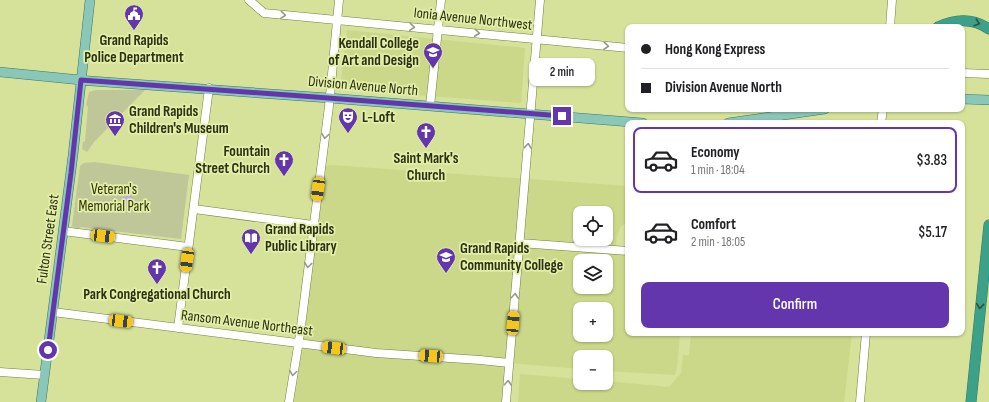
<!DOCTYPE html>
<meta charset="utf-8">
<style>
body{margin:0;font-family:"Sofia Sans Condensed",sans-serif;background:#f6f6f6;color:#202124;height:100vh;display:flex;flex-direction:column;font-size:15px;white-space:nowrap}
*{box-sizing:border-box;margin:0}
p{font-size:13px;color:#757577}
.icon{flex:none;width:22px;height:22px;fill:none;stroke:currentColor;stroke-width:2;stroke-linecap:round;stroke-linejoin:round}
.map{position:relative;flex:1;overflow:hidden}
.drawer{position:absolute;left:625px;top:120px;width:340px;height:216px;display:flex;flex-direction:column;background:#fff;border-radius:8px;box-shadow:0 1px 3px #0004}
.drawer>*{flex:none}
.top-card{position:absolute;left:625px;top:24px;width:340px;height:88px;border-radius:8px;box-shadow:0 1px 3px #0004;display:grid;align-content:center;height:88px;padding:0 16px;background:#fff}
.fabs{position:absolute;left:573px;top:206px;display:grid;gap:8px}
.fabs a{display:grid;place-items:center;width:40px;height:40px;border-radius:8px;background:#fff;box-shadow:0 1px 3px #0004;font-size:20px}
.end{position:absolute;width:18px;height:18px;margin:-9px;border:5px solid #6336ad;background:#fff;box-shadow:0 0 0 2px #fff}
.from{border-radius:50%}
.bubble{position:absolute;height:28px;border-radius:8px;background:#fff;box-shadow:0 1px 3px #0004;font-size:13px;font-weight:600;line-height:28px;text-align:center}
.car{position:absolute;width:12px;height:24px;margin:-12px -6px;border-radius:5px;box-shadow:0 0 3px 1px #0007;background:linear-gradient(#f5c518 24%,#345 0 40%,#f5c518 0 76%,#345 0 86%,#f5c518 0)}
.top-card b{display:flex;align-items:center;gap:14px;height:38px;font-size:15px}
.top-card b+b{border-top:1px solid #e0e0e0}
.top-card i{width:10px;height:10px;background:#202124}
ul{padding:7px 0 0;list-style:none}
li{display:flex;align-items:center;gap:12px;height:66px;margin:0 8px 6px;padding:0 8px;border:2px solid transparent;border-radius:8px}
li div{flex:1}
li b{display:block;font-size:15px}
li em{font-style:normal;font-weight:600}
li.on{border-color:#6336ad}
li>.icon{width:36px;height:36px;stroke-width:1.5}
.button{display:flex;gap:8px;margin-top:auto;padding:8px 16px}
.button a{flex:1;height:46px;border-radius:8px;background:#6336ad;color:#fff;font-size:16px;font-weight:600;line-height:46px;text-align:center}
.map>svg:first-child{display:block}
.built{fill:#cbd789;fill-rule:evenodd}
.green{fill:#bfc799}
.water{fill:#bbabea}
.lines{fill:none;stroke-linecap:round;stroke-linejoin:round}
.secondary-casing{stroke:#767f3b;stroke-width:9}
.primary-casing{stroke:#377961;stroke-width:10}
.highway-casing{stroke:#377961;stroke-width:11}
.secondary{stroke:#fff;stroke-width:8}
.primary{stroke:#8bc7b9;stroke-width:9}
.highway{stroke:#3da18a;stroke-width:10}
.oneway{stroke:#96988a}
.oneway2{stroke:#315237}
.route{stroke:#6336ad;stroke-width:5}
.labels{text-anchor:middle;dominant-baseline:central;stroke-width:3.5;stroke-linejoin:round;paint-order:stroke}
.street-label{font-size:15px;fill:#2c3014;stroke:#e3eea7}
.poi-label{font-size:15px;font-weight:bold;fill:#2c3014;stroke:#e3eea7;text-anchor:start}
.park-label{font-size:15px;fill:#2e3300;stroke:#e3eea7}
</style>
<div class="map">
<svg width="989" height="402" viewBox="0 0 989 402">
<rect width="100%" height="100%" fill="#d6e19a"/>
<path class="built" d="M347 30 525 48 521 103 340 89Z
M331 165 628 186V220L620 228 617 236 615 250 628 251V333H680L677 368 675 375 606 371V357H580V369L509 363 506 402H294L304 338 325 166ZM580 213H606V239H580ZM580 261H606V287H580ZM580 309H606V335H580Z
M691 333H852L844 402H518L520 374 580 379V383H606V381L669 387 681 373 683 355H689Z"/>
<path class="green" d="M96 90H145L94 142 87 152 82 149 83 142 85 141 88 107 86 105 89 92Z
M94 162 189 175 181 239 80 227 78 229 75 228 72 226 80 166 84 163Z"/>
<path class="water" d="M122 201a6 6 0 1 1 12 0a6 6 0 1 1-12 0Z"/>
<g class="lines">
<defs>
<path id="secondary" d="M249 0 264 13 628 48
M890 27 892 0
M962 73 989 74
M430 106 441 0
M881 123 883 109
M194 209 313 225
M63 231 188 247
M520 243 628 251
M53 312 376 353 480 360 509 363
M178 328 209 88
M0 372 44 375
M289 402 300 334 329 106 339 0
M506 402 540 0
M860 402 866 333"/>
<path id="primary" d="M0 72 91 81 329 98 643 123
M962 99 989 100
M728 123 825 109
M41 402 73 155 90 0"/>
<path id="highway" d="M938 27C955 19 973 18 989 29
M971 402 989 225"/>
</defs>
<use href="#secondary" class="secondary-casing"/>
<use href="#primary" class="primary-casing"/>
<use href="#highway" class="highway-casing"/>
<use href="#secondary" class="secondary"/>
<use href="#primary" class="primary"/>
<use href="#highway" class="highway"/>
</g>
<defs><path id="oneway-chevron" d="M-2-3.5L2.5 0L-2 3.5" fill="none" stroke-width="1.6" stroke-linecap="round" stroke-linejoin="round"/></defs>
<g class="oneway">
<use href="#oneway-chevron" transform="translate(283 15) rotate(5)"/>
<use href="#oneway-chevron" transform="translate(412 27) rotate(5)"/>
<use href="#oneway-chevron" transform="translate(477 33) rotate(6)"/>
<use href="#oneway-chevron" transform="translate(606 46) rotate(5)"/>
<use href="#oneway-chevron" transform="translate(325 136) rotate(98)"/>
<use href="#oneway-chevron" transform="translate(528 146) rotate(-84)"/>
<use href="#oneway-chevron" transform="translate(308 265) rotate(97)"/>
<use href="#oneway-chevron" transform="translate(515 296) rotate(-85)"/>
<use href="#oneway-chevron" transform="translate(293 373) rotate(98)"/>
<use href="#oneway-chevron" transform="translate(508 383) rotate(-86)"/>
</g>
<g class="oneway2">
<use href="#oneway-chevron" transform="translate(977 23) rotate(18)"/>
<use href="#oneway-chevron" transform="translate(980 306) rotate(96)"/>
</g>
<g class="lines">
<path class="route" d="M48 350 71 173 81 80 302 96 562 116"/>
</g>
<defs>
<symbol id="civic-pin" viewBox="-11 -11 22 30"><path d="M0 17L-7.5 6A9.5 9.5 0 1 1 7.5 6Z" fill="#6336ad" stroke="#e3eea7"/><path d="M-.6-6.5H3V-4.5H.6V-3L4-1V1h2V6H-6V1h2V-1L-.6-3ZM-1.2 2.5V6h2.4V2.5Z" fill="#fff"/></symbol>
<symbol id="university-pin" viewBox="-11 -11 22 30"><path d="M0 17L-7.5 6A9.5 9.5 0 1 1 7.5 6Z" fill="#6336ad" stroke="#e3eea7"/><path d="M0-5L7-2L0 1L-7-2ZM-4 1L0 2.5L4 1V4Q0 6-4 4Z" fill="#fff"/></symbol>
<symbol id="theatre-pin" viewBox="-11 -11 22 30"><path d="M0 17L-7.5 6A9.5 9.5 0 1 1 7.5 6Z" fill="#6336ad" stroke="#e3eea7"/><path d="M-5-5.5Q0-4 5-5.5V0Q5 5 0 6Q-5 5-5 0ZM-3.3-2.5H-1v1.5H-3.3ZM1-2.5H3.3v1.5H1ZM-2.8 1Q0 5.5 2.8 1Z" fill="#fff"/></symbol>
<symbol id="museum-pin" viewBox="-11 -11 22 30"><path d="M0 17L-7.5 6A9.5 9.5 0 1 1 7.5 6Z" fill="#6336ad" stroke="#e3eea7"/><path d="M0-6L6-3V-2H-6V-3ZM-5-1h2V3h-2ZM-1-1h2V3h-2ZM3-1h2V3H3ZM-6 4H6V6H-6Z" fill="#fff"/></symbol>
<symbol id="church-pin" viewBox="-11 -11 22 30"><path d="M0 17L-7.5 6A9.5 9.5 0 1 1 7.5 6Z" fill="#6336ad" stroke="#e3eea7"/><path d="M-1.2-6h2.4v3.5h3.3v2.4h-3.3V6h-2.4V-.1h-3.3v-2.4h3.3Z" fill="#fff"/></symbol>
<symbol id="library-pin" viewBox="-11 -11 22 30"><path d="M0 17L-7.5 6A9.5 9.5 0 1 1 7.5 6Z" fill="#6336ad" stroke="#e3eea7"/><path d="M-6-4Q-3-5.5-.7-3.5V5Q-3 3-6 4ZM6-4Q3-5.5 .7-3.5V5Q3 3 6 4Z" fill="#fff"/></symbol>
</defs>
<g fill-rule="evenodd">
<use href="#civic-pin" x="123" y="3" width="22" height="30"/>
<use href="#university-pin" x="422" y="41" width="22" height="30"/>
<use href="#theatre-pin" x="337" y="106" width="22" height="30"/>
<use href="#museum-pin" x="104" y="109" width="22" height="30"/>
<use href="#church-pin" x="415" y="121" width="22" height="30"/>
<use href="#church-pin" x="273" y="149" width="22" height="30"/>
<use href="#library-pin" x="240" y="227" width="22" height="30"/>
<use href="#university-pin" x="435" y="246" width="22" height="30"/>
<use href="#church-pin" x="146" y="257" width="22" height="30"/>
</g>
<g class="labels">
<g class="street-label">
<text transform="translate(473 19) rotate(6)">Ionia Avenue Northwest</text>
<text transform="translate(363 86) rotate(5)">Division Avenue North</text>
<text transform="translate(48 239) rotate(-82)">Fulton Street East</text>
<text transform="translate(247 323) rotate(7)">Ransom Avenue Northeast</text>
</g>
<g class="poi-label">
<text x="134" y="40" text-anchor="middle">Grand Rapids<tspan x="134" dy="17">Police Department</tspan></text>
<text x="419" y="43" text-anchor="end">Kendall College<tspan x="419" dy="17">of Art and Design</tspan></text>
<text x="129" y="111">Grand Rapids<tspan x="129" dy="17">Children's Museum</tspan></text>
<text x="362" y="117">L-Loft</text>
<text x="270" y="151" text-anchor="end">Fountain<tspan x="270" dy="17">Street Church</tspan></text>
<text x="426" y="158" text-anchor="middle">Saint Mark's<tspan x="426" dy="17">Church</tspan></text>
<text x="265" y="229">Grand Rapids<tspan x="265" dy="17">Public Library</tspan></text>
<text x="460" y="248">Grand Rapids<tspan x="460" dy="17">Community College</tspan></text>
<text x="157" y="294" text-anchor="middle">Park Congregational Church</text>
</g>
<g class="park-label">
<text x="114" y="189">Veteran's<tspan x="114" dy="17">Memorial Park</tspan></text>
</g>
</g>
</svg>
<div class="fabs">
<a><svg class="icon" aria-label="locate" viewBox="0 0 24 24"><circle cx="12" cy="12" r="6"/><path d="M12 2v4M12 18v4M2 12h4M18 12h4"/></svg></a>
<a><svg class="icon" aria-label="layers" viewBox="0 0 24 24"><path d="M12 4l9 5-9 5-9-5zM3 14l9 5 9-5"/></svg></a>
<a>+</a>
<a>−</a>
</div>
<i class="end from" style="left:48px;top:350px"></i>
<i class="end" style="left:562px;top:116px"></i>
<div class="bubble" style="left:529px;top:58px;width:66px">2 min</div>
<i class="car" style="left:318px;top:189px;rotate:188deg"></i>
<i class="car" style="left:103px;top:236px;rotate:97deg"></i>
<i class="car" style="left:187px;top:260px;rotate:188deg"></i>
<i class="car" style="left:121px;top:321px;rotate:97deg"></i>
<i class="car" style="left:513px;top:323px;rotate:5deg"></i>
<i class="car" style="left:334px;top:348px;rotate:277deg"></i>
<i class="car" style="left:431px;top:356px;rotate:274deg"></i>
<div class="top-card">
<b><i class="from"></i>Hong Kong Express</b>
<b><i></i>Division Avenue North</b>
</div>
<section class="drawer">
<ul>
<li class="on"><svg class="icon" aria-label="car" viewBox="0 0 24 24"><path d="M5 17H2v-5l4-1 3-4h7l3 4 3 1v5h-3M9 17h6M6 11h13"/><circle cx="7" cy="17" r="2"/><circle cx="17" cy="17" r="2"/></svg><div><b>Economy</b><p>1 min · 18:04</p></div><em>$3.83</em></li>
<li><svg class="icon" aria-label="car" viewBox="0 0 24 24"><path d="M5 17H2v-5l4-1 3-4h7l3 4 3 1v5h-3M9 17h6M6 11h13"/><circle cx="7" cy="17" r="2"/><circle cx="17" cy="17" r="2"/></svg><div><b>Comfort</b><p>2 min · 18:05</p></div><em>$5.17</em></li>
</ul>
<div class="button"><a>Confirm</a></div>
</section>
</div>
